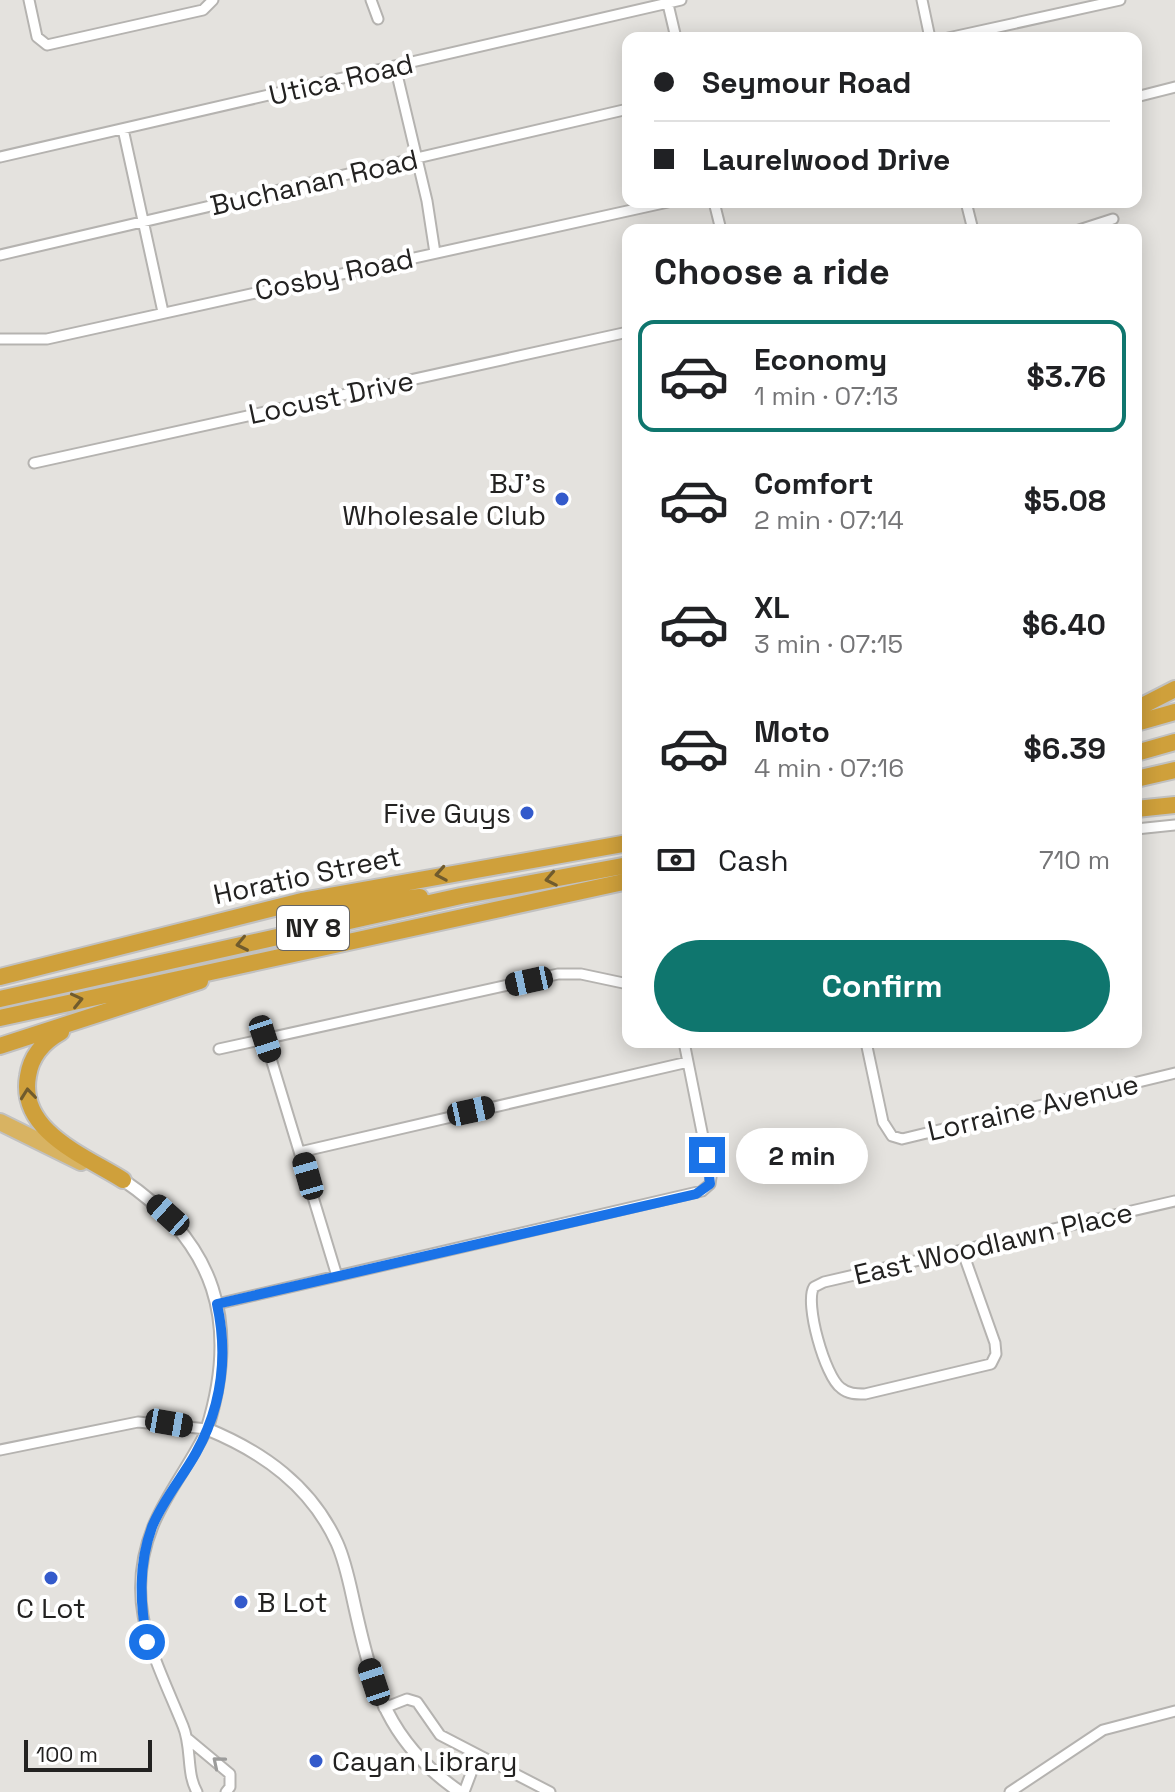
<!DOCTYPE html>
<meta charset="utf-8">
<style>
body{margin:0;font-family:"Space Grotesk",sans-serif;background:#f2f2f2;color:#202124;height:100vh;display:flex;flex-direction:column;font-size:30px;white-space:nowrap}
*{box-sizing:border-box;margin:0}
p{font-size:26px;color:#757577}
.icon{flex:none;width:44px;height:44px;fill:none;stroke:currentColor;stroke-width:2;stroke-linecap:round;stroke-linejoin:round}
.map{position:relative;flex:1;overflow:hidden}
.details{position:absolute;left:622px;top:224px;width:520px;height:824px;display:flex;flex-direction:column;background:#fff;border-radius:16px;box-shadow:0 4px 20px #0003}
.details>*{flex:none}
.banner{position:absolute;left:622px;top:32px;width:520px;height:176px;border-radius:16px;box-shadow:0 4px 20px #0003;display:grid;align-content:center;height:176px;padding:0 32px;background:#fff}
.scale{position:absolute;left:24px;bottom:20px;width:128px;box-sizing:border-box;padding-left:8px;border:4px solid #232221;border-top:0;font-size:22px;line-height:28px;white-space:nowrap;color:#232221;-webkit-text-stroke:6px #fff;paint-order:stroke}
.end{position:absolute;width:36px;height:36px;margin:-18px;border:10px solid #1a73e8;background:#fff;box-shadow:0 0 0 4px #fff}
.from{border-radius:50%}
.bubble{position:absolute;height:56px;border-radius:28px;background:#fff;box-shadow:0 4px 20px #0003;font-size:26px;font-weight:700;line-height:56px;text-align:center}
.car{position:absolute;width:24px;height:48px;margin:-24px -12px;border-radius:10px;box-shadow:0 0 6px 2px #0007;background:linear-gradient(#222 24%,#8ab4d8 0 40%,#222 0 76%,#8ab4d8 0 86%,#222 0)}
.banner b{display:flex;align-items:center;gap:28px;height:76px;font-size:30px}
.banner b+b{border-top:2px solid #e0e0e0}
.banner i{width:20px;height:20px;background:#202124}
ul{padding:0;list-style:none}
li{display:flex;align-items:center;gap:24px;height:112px;margin:0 16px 12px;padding:0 16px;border:4px solid transparent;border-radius:16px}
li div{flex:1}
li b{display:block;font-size:30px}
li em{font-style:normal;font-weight:700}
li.current{border-color:#0f766e}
li>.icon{width:72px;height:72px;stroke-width:1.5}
h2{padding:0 32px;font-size:36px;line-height:96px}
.pay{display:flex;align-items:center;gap:20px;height:88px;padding:0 32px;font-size:30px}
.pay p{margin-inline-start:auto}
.primary-button{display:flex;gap:16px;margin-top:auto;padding:16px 32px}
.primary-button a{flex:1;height:92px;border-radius:48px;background:#0f766e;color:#fff;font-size:32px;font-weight:700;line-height:92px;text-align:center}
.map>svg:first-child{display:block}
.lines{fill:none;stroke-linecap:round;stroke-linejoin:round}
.minor-casing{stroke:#b5b3b0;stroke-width:13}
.tertiary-casing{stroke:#b5b3b0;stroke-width:15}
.trunk-casing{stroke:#c1c1c1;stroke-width:20}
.motorway-casing{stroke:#c1c1c1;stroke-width:20}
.minor{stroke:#fff;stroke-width:9}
.tertiary{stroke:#fff;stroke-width:11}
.trunk{stroke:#d8b362;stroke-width:16}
.motorway{stroke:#cfa03b;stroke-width:16}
.oneway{stroke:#705b2d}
.oneway2{stroke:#9c9c9b}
.route{stroke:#1a73e8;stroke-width:10}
.poi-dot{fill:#335acb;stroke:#fff;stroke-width:3}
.labels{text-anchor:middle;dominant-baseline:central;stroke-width:8;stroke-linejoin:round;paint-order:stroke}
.shield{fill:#fff;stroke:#656464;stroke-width:2}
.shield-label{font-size:26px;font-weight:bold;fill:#232221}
.street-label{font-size:28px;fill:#232221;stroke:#fff}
.poi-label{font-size:28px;fill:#232221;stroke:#fff;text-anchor:end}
</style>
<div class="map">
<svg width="1175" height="1792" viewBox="0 0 1175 1792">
<rect width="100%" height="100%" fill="#e4e2de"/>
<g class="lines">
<defs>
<path id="minor" d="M29 0 37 37 47 45 203 10 213 0
M371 0 378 19
M667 0 676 38
M922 0 930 38
M948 38 1120 0
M395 66 427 201 435 253
M1136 97 1175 87
M123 129 163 312
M0 157 681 0
M714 202 721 230
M966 202 973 230
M1079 230 1113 219
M0 255 628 109
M0 339H47L668 202
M34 463 628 332
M1136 829 1175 825
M265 1039 337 1276
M866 1042 883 1122 892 1136 902 1139 1175 1073
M219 1049 558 974H581L628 984
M300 1152 688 1062
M962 1250 995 1343 996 1354 991 1364 865 1394C856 1394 848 1394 841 1388 825 1377 804 1302 814 1287L824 1282 1175 1201
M217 1304 702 1191 710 1184 711 1177 684 1042
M0 1450 138 1422 207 1429C191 1463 167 1492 153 1526 122 1603 155 1657 183 1726 192 1747 186 1773 197 1792
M384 1708 407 1699 417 1702 440 1735 550 1792
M188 1739 230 1774V1787L226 1792
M464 1792 478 1755
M1010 1792 1103 1730 1175 1711"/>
<path id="tertiary" d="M123 1180C216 1243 240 1323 207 1429 263 1452 311 1486 337 1543 346 1563 350 1586 355 1608 373 1688 388 1743 460 1792"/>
<path id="trunk" d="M0 1122 81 1162"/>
<path id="motorway" d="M1136 709 1175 689
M1136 723 1175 712
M1136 753 1175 742
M1136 779 1175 770
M1136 809 1175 805
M304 910 420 897
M0 977 302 901 628 843
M0 999 461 896 628 865
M0 1018 628 881
M61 1032C43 1042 31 1056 28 1076 18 1131 85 1156 123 1180
M0 1046 200 981"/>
</defs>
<use href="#minor" class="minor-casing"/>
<use href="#tertiary" class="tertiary-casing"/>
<use href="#trunk" class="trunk-casing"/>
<use href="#motorway" class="motorway-casing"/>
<use href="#minor" class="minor"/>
<use href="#tertiary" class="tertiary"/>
<use href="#trunk" class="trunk"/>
<use href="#motorway" class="motorway"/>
</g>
<defs><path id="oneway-chevron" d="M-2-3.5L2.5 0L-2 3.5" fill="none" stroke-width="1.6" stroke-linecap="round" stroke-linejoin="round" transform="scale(2)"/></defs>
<g class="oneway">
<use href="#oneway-chevron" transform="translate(441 874) rotate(170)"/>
<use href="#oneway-chevron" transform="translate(551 879) rotate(169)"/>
<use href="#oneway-chevron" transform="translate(242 944) rotate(168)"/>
<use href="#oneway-chevron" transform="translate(77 1000) rotate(-13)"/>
<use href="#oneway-chevron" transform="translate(28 1094) rotate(-96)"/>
</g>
<use class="oneway2" href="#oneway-chevron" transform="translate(218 1762) rotate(-140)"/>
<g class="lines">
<path class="route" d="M147 1642C140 1603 138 1565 152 1527 163 1500 182 1478 196 1453 222 1406 228 1355 217 1304L696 1194 710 1184 707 1155"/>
</g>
<g class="poi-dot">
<circle cx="562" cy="499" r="8"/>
<circle cx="527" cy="813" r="8"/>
<circle cx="51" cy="1578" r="8"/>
<circle cx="241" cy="1602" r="8"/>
<circle cx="316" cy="1761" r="8"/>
</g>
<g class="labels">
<rect class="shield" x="277" y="906" width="72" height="44" rx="6"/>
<g class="shield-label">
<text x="313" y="928">NY 8</text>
</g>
<g class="street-label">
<text transform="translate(341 79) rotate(-13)">Utica Road</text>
<text transform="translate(314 182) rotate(-13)">Buchanan Road</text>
<text transform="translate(334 274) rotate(-12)">Cosby Road</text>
<text transform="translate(331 397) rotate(-12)">Locust Drive</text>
<text transform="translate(307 875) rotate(-12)">Horatio Street</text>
<text transform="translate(1033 1107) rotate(-13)">Lorraine Avenue</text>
<text transform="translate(993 1243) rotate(-13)">East Woodlawn Place</text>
</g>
<g class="poi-label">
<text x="546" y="483">BJ's<tspan x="546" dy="32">Wholesale Club</tspan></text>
<text x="511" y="813">Five Guys</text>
<text x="257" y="1602" text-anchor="start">B Lot</text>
<text x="51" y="1608" text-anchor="middle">C Lot</text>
<text x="332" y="1761" text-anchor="start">Cayan Library</text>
</g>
</g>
</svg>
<div class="scale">100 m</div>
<i class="end from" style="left:147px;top:1642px"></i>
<i class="end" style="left:707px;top:1155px"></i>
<div class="bubble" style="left:736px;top:1128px;width:132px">2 min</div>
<i class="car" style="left:529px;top:981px;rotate:258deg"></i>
<i class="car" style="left:265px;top:1039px;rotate:162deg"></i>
<i class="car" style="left:471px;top:1111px;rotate:78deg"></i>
<i class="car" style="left:308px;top:1176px;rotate:344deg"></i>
<i class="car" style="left:168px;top:1215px;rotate:312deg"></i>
<i class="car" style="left:169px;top:1423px;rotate:100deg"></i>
<i class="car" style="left:374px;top:1682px;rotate:342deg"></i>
<div class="banner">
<b><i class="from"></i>Seymour Road</b>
<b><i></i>Laurelwood Drive</b>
</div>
<section class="details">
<h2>Choose a ride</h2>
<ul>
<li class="current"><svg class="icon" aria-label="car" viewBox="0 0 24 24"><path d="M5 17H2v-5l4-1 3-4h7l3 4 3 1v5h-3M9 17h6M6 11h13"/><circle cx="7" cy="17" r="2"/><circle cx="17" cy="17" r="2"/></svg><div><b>Economy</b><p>1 min · 07:13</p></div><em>$3.76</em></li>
<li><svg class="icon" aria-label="car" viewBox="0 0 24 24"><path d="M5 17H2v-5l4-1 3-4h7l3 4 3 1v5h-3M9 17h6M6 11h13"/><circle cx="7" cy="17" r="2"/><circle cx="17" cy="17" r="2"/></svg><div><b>Comfort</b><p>2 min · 07:14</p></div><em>$5.08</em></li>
<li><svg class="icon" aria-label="car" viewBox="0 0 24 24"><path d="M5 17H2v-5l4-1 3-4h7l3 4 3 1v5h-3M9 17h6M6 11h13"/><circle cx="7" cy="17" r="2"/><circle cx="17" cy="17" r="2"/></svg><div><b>XL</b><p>3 min · 07:15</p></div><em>$6.40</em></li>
<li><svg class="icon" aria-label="car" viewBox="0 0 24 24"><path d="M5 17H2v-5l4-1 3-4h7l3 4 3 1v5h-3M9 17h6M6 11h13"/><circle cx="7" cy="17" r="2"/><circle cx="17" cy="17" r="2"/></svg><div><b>Moto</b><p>4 min · 07:16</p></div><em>$6.39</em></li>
</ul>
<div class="pay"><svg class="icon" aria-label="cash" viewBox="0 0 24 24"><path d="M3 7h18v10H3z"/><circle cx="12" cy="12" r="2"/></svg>Cash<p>710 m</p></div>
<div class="primary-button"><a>Confirm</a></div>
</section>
</div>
